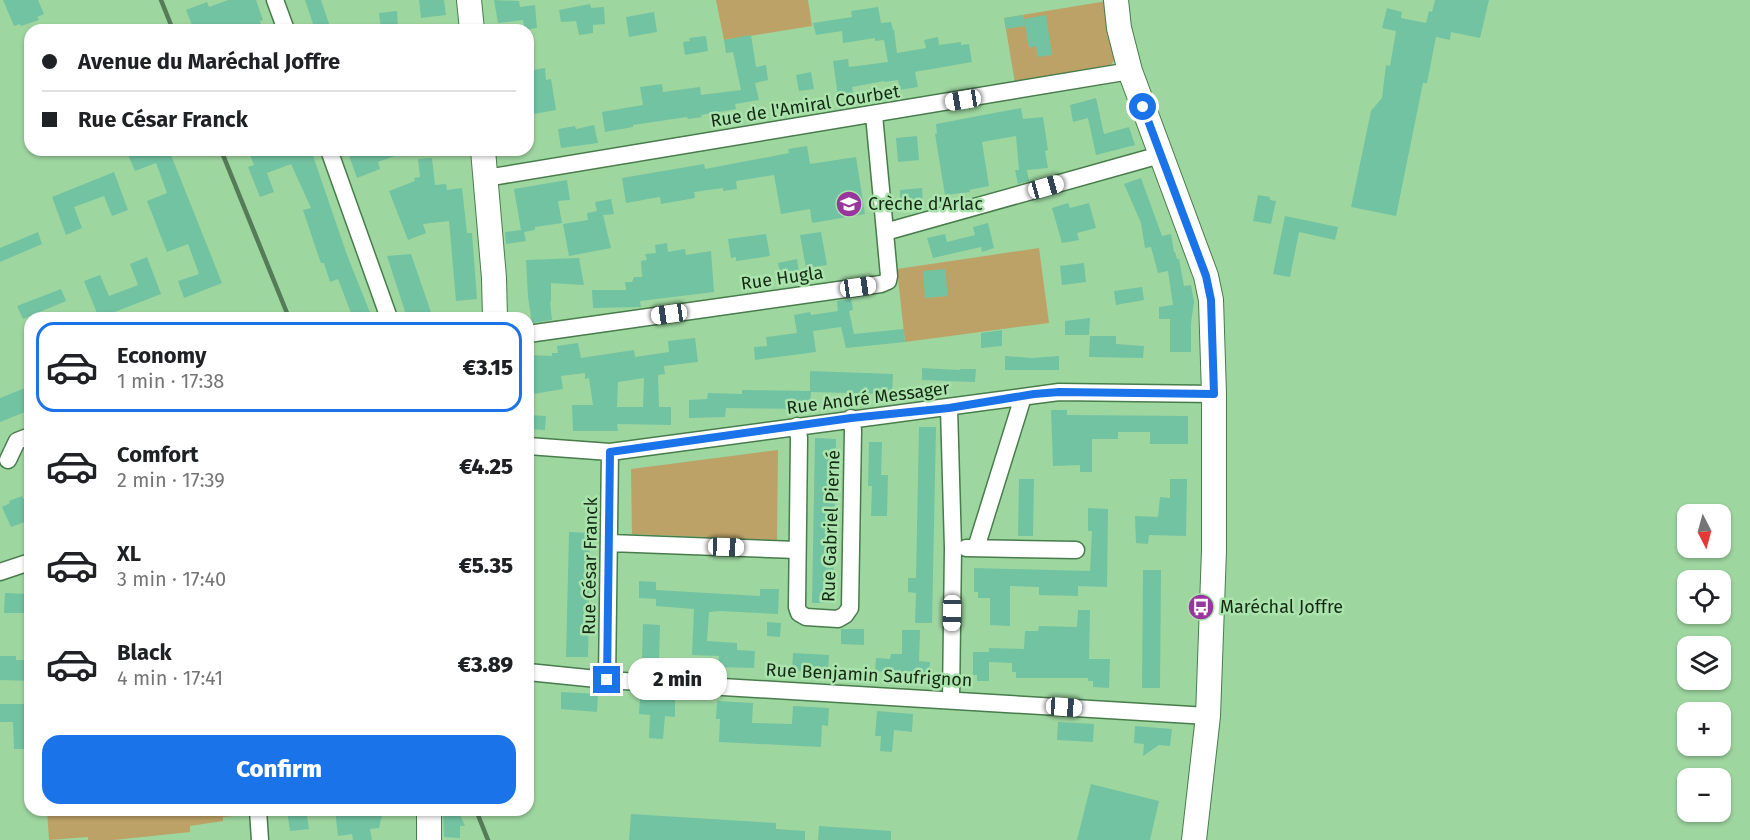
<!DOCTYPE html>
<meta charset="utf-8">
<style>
body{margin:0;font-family:"Fira Sans",sans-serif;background:#f6f6f6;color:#202124;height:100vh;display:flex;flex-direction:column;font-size:22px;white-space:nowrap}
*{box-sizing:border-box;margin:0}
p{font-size:20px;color:#757577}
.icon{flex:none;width:33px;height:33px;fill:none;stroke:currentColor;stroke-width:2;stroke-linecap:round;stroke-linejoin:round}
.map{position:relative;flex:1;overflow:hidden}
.details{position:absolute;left:24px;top:312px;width:510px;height:504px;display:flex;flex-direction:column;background:#fff;border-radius:18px;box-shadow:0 2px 4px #0004}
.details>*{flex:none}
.banner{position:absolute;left:24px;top:24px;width:510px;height:132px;border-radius:18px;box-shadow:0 2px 4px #0004;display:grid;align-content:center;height:132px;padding:0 18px;background:#fff}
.needle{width:39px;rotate:174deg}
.controls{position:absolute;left:1677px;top:504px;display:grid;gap:12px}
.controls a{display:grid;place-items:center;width:54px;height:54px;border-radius:12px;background:#fff;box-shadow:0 2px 4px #0004;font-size:30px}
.end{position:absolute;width:27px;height:27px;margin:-14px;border:8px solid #1a73e8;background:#fff;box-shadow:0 0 0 3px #fff}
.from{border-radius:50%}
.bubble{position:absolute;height:42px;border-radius:18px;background:#fff;box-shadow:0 2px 4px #0004;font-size:20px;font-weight:800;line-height:42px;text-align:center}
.car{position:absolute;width:18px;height:36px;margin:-18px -9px;border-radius:8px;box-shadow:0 0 4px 2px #0007;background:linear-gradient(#fff 24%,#345 0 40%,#fff 0 76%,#345 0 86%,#fff 0)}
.banner b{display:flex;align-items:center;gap:21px;height:57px;font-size:22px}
.banner b+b{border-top:2px solid #e0e0e0}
.banner i{width:15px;height:15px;background:#202124}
ul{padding:10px 0 0;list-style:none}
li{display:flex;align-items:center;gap:18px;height:90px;margin:0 12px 9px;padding:0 6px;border:3px solid transparent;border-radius:18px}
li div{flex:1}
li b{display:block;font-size:22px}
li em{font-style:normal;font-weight:800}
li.on{border-color:#1a73e8}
li>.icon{width:54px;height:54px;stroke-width:1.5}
.button{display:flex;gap:12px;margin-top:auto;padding:12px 18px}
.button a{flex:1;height:69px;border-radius:18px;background:#1a73e8;color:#fff;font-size:24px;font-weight:800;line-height:69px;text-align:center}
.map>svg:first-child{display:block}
.green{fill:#bda267}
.building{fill:#72c3a2;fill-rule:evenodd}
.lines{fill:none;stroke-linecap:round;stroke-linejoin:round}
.street-casing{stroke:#477c4b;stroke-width:19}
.secondary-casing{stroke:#477c4b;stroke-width:26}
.street{stroke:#fff;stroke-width:16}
.secondary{stroke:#fff;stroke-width:24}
.rail{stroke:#567c57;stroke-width:4.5}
.route{stroke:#1a73e8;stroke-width:8}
.labels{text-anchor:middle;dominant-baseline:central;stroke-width:5;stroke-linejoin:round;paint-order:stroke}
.street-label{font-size:18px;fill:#142a15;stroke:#abe3ad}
.poi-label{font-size:18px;fill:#142a15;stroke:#abe3ad;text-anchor:start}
</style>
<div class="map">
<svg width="1750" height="840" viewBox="0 0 1750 840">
<rect width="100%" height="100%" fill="#9ed6a0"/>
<path class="green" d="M716 0H808L812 26 724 40Z
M1107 1 1116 57 1109 68 1015 83 1004 18Z
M1039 248 1049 323 905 342 897 269Z
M778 450 777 540 632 534 631 469Z
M47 810H245V815L223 817V821L190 826V832L114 840H88V837L49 840Z"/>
<path class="building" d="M3 0H38L44 14 37 17 39 20 21 26 20 24 14 26Z
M228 0H256L263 20 260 21 263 30H194L186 10 207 2 209 7Z
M305 0H321L331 30H315Z
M419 0H444L446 15 421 18Z
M494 0 519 1 520 7 535 5 537 28 525 30 523 20 498 23Z
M1435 0H1489L1480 38 1451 32 1450 40 1436 37 1427 83H1423L1396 216 1351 207 1371 111 1382 98 1386 65 1390 66 1396 31 1382 28 1387 8 1402 12 1401 18 1426 23 1429 11 1432 12Z
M590 4 591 8 604 7 605 24 593 25V33L579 35 576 21 561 22 559 10Z
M878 7 881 23 891 22 893 30H894L897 53 926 48 924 40 938 37 939 45 961 42V45L969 44 972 62 915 72 918 87 900 90 898 80 885 82 884 81 852 87 853 94 838 96 833 61 848 59 849 67 888 62 884 40 875 41V38L843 43 842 31 816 35 813 23 852 17 851 11Z
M397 11 398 28H396V30H381L379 13Z
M654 12 657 32 629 37 626 17Z
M1023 15 1025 26 1006 29 1004 18Z
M1046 15 1052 55 1038 57 1036 46 1029 48 1024 19Z
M751 35 756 67 766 65 768 80 755 83 759 100 735 104 736 109 701 115 702 117 688 119 687 117 633 125V127L605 132 602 112 643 105 640 87 662 84 663 92 700 87 701 95 741 90 733 52 726 53 724 40Z
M706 36 708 51 685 55 683 42 690 41 689 38Z
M545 68 546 80 551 79 556 110 528 115V71Z
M811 72 814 89 799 91 796 75Z
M1096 98 1104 134 1129 127 1135 145 1096 155 1088 118 1073 122 1070 105Z
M1021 108 1023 119 1043 117 1048 150 1045 151 1048 168 1027 170 1029 181 1018 184 1015 170H1019L1016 136 982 142 989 186 969 190 970 192 945 195 935 134H937L936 124Z
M594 125 598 143 561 148 558 129 575 126 576 129Z
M917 136 919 160 898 162 896 138Z
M807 146 810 164 856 157 865 214 812 223 810 209 781 214 774 175 736 181 737 189 723 191V188L694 192 695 198 661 204 660 197 626 203 622 178 704 164 705 169 789 153 788 149Z
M141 150H169L222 283 184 298 178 281 199 274 188 244 167 252 147 201 167 193 156 163 135 171 128 155Z
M248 150H311L347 255 371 315 363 318H353L338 279 330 282 324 263H321L316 249 303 210 311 208 291 164 267 173 274 192 260 197 248 167 254 165Z
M347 150H406V152L378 162 380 169 357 178Z
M432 158 435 185 446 184 447 190 462 188 467 233H472L477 299 456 301 449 221 423 224 426 233 408 240 389 191 415 181 414 178 420 177 418 159Z
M114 172 128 210 112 216 104 196 74 207 82 228 66 235 52 197Z
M1141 178 1162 236 1171 234 1174 252H1175L1177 259H1179L1184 286 1191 285 1194 302 1191 323V352H1170V319H1159V307L1173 305 1168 271 1158 273 1151 247 1145 248 1141 223 1124 184Z
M567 180 570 200 558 201 562 223 535 227V230L524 232 526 241 506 244 505 232 521 230 514 189Z
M922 188 923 205 900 208V190Z
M1258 195 1270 197V200L1276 201 1271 224 1253 221Z
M611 199 614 214 603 215 611 248 569 256 563 224 588 220 587 213 597 211 595 202Z
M1068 203 1070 208 1089 203 1096 228 1077 233 1079 240 1062 243 1052 208Z
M1285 216 1338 227 1335 240 1299 232 1290 277 1273 274Z
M988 223 994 248 982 252 981 247 933 258 927 238 945 234 947 242 975 235 973 227Z
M38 232 42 244 0 262V248Z
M821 232 827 265 806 268 800 235Z
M766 234 770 256 736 261V257L731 258 728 239Z
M667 243 668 252 685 249 686 255 711 251 714 292 640 301 641 307 593 308 592 290H626L625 282H632L634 277H642L641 261 647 260 645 254 656 253 655 245Z
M411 254 433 318H407L400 296 387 256Z
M147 257 161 294 99 318 84 281 100 275 109 296 138 285 130 264Z
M579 258 584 285 551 283V302H550L552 320 532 323 528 297 526 260Z
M797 259 800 279 782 281 778 263Z
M1084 263 1086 282 1062 285 1060 266Z
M945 269 948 296 925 298 923 271Z
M1142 287 1144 300 1116 305 1114 291Z
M61 289 66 301 23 319 17 306Z
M851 299 853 310 849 311 854 334 904 329 905 342 846 348 841 327 813 331 816 352 755 360 754 347 767 346 766 337 797 333 794 315 810 312 811 315 838 311 837 301Z
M1090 318 1089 335H1065V321Z
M1002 330V346L981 348V333Z
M1090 336H1116V344L1144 346 1143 358 1089 357Z
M695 338 698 362 664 366 665 374 658 375 659 407H671V425L617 424 618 431H573L572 405H593L589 378 585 379V373L561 376 563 389 528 395V355L552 356V353H558L557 346 578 343 581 358 634 350 635 357 669 352 668 341ZM644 378 643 407H617L618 382Z
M1005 356 1032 358 1059 356V370H1005Z
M922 368 960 370V369H976L975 382 922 380Z
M810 371 893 374 892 394 811 392 810 409 726 408 725 417 689 418V400L707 399 708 393 742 394V390L810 391Z
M30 386V410L0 422V398Z
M1051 410H1067V415L1188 416V444H1150V432H1118V439H1092V472H1080V465L1053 466Z
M528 415 546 416 545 430 528 429Z
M919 427H936L932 623H915L916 593 908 592V578H916Z
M815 438 836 439 833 603H812Z
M869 442H882L881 475H888L887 516H871L872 486H868Z
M1019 479H1034L1033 536H1018Z
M1170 479H1187L1186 536 1149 535 1148 544 1136 543 1135 516 1158 517 1160 497 1170 498Z
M22 496 23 499 30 496V520L11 527 2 507 10 503 9 501Z
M1088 508 1108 509 1107 587 1078 586V596L1039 595V587L1010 586V626L990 625V598H978V592H974V568L1090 571 1092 531H1088Z
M569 532 590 533 588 657H566Z
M1143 570H1161L1160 688H1142Z
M639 581 656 582V590L760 596V589H779L778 614 719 611 709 612 707 641 737 643V650L755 651 754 668 718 667 719 656 692 655 694 609 656 606V599L639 598Z
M5 593 30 594V613H4Z
M1078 610H1090L1089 659H1110L1109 688 1093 687V681H1088V678H1016V672H1012V663L989 662V681H977V675H973V652H989V648L1024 649 1025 631H1038L1039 626 1077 627Z
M767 622 781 623 780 637 767 636Z
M643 624 660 625 659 660 642 659Z
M841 629H864V645L841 644Z
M902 630H920L919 661 930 662 929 674 875 671 876 658 890 659 891 654H902Z
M793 653 829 655 828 672 792 671Z
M0 656H16V660H30V681L0 680Z
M561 692 598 694 597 712 561 709Z
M640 696 675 698V717L665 716 663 739 649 738 650 715 639 714Z
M717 701 753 703 752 723 792 724 793 706 829 708 828 726 822 725 821 747 719 742 720 719H716Z
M0 704H24V749H14L13 722H0Z
M877 711 913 714 912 732 894 730 892 752 880 751 881 736H875Z
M1058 722 1094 724 1093 742 1057 740Z
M1135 726 1172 729 1170 746 1159 745 1143 756 1144 744 1134 743Z
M1091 784 1159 801 1150 840H1077Z
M287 810H306L309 829 290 831Z
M335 810H383L379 828 370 829 372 840H353L352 834 338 836Z
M443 810H458L465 826H460V838L444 837Z
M631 814 776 823V829L805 831V840H629Z
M819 826 891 831V840H818Z"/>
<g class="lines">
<defs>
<path id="street" d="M275 0 286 30
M874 115 885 232
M329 150 389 318
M486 178 1130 71
M528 334 881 284 888 281 889 276 885 232 1160 155
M949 408 953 548 951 699
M797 426 799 438 797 607 799 613 806 617 838 619 845 615 850 608 853 430 851 418
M528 446 610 452 1059 392 1214 394
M8 460 17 441 30 436
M610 543 797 550
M966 548 1076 550
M976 548 1023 397
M0 572 30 562
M528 672 607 680 1208 716
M607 680 610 452
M258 810 260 840"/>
<path id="secondary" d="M469 0 472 30
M1116 0 1119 28 1130 71 1206 276 1211 300 1214 394V550L1208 716 1194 840
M483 150 494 278 495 318
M429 840V810"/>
</defs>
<use href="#street" class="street-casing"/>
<use href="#secondary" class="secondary-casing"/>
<use href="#street" class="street"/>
<use href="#secondary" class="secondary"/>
<path class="rail" d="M161 0 173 30
M221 150 289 318
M476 810 488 840"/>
</g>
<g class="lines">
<path class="route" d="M607 680 610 452 851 418 949 408 1034 394 1059 392 1214 394 1211 300 1206 276 1143 107"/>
</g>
<defs>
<symbol id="school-disc" viewBox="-11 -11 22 22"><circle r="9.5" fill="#98369d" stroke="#abe3ad"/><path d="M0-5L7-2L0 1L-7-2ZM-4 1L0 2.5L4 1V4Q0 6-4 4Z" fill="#fff"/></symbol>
<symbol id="bus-disc" viewBox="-11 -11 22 22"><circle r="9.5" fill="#98369d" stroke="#abe3ad"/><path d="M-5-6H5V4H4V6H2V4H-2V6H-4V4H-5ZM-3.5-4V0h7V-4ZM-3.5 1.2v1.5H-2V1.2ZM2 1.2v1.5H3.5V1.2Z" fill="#fff"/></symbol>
</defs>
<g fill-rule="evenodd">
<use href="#school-disc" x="834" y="189" width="30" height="30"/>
<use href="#bus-disc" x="1186" y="592" width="30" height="30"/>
</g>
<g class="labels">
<g class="street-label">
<text transform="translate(805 106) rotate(-9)">Rue de l'Amiral Courbet</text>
<text transform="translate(782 278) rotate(-8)">Rue Hugla</text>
<text transform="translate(868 398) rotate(-7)">Rue André Messager</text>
<text transform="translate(831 526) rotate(-88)">Rue Gabriel Pierné</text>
<text transform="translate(590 566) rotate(-89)">Rue César Franck</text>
<text transform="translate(869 675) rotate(3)">Rue Benjamin Saufrignon</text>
</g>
<g class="poi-label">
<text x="868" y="204">Crèche d'Arlac</text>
<text x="1220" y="607">Maréchal Joffre</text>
</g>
</g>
</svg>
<div class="controls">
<a><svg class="needle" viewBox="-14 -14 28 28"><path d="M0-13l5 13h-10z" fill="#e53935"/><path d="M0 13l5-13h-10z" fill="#757577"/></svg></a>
<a><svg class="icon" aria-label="locate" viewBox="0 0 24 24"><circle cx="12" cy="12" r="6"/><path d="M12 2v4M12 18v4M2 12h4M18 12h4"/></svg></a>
<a><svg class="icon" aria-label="layers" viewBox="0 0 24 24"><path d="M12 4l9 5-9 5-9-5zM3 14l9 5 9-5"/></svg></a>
<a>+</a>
<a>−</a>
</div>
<i class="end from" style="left:1143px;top:107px"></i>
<i class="end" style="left:607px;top:680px"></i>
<div class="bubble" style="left:628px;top:658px;width:99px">2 min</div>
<i class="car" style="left:963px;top:100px;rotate:261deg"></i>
<i class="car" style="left:1046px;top:187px;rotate:74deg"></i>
<i class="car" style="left:858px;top:287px;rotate:82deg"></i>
<i class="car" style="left:669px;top:314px;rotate:262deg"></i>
<i class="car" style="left:726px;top:547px;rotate:92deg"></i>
<i class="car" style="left:952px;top:613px;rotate:181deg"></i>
<i class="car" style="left:1064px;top:707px;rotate:94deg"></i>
<div class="banner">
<b><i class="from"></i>Avenue du Maréchal Joffre</b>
<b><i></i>Rue César Franck</b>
</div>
<section class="details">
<ul>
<li class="on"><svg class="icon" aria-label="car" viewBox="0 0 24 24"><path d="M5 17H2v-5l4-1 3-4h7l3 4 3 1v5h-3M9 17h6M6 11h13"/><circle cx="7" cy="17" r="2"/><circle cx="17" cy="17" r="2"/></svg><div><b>Economy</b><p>1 min · 17:38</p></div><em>€3.15</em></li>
<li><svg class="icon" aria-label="car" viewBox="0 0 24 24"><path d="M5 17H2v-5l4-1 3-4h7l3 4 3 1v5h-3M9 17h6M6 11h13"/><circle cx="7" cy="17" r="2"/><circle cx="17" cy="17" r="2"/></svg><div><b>Comfort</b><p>2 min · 17:39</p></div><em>€4.25</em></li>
<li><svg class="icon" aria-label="car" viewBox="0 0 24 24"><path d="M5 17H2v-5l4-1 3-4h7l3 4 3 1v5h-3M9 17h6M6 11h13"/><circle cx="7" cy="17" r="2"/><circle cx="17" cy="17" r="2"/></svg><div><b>XL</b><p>3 min · 17:40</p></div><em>€5.35</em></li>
<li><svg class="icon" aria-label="car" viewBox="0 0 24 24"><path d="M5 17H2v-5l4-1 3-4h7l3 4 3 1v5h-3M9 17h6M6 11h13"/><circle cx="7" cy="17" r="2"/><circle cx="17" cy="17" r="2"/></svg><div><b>Black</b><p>4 min · 17:41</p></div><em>€3.89</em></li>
</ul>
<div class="button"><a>Confirm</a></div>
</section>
</div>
